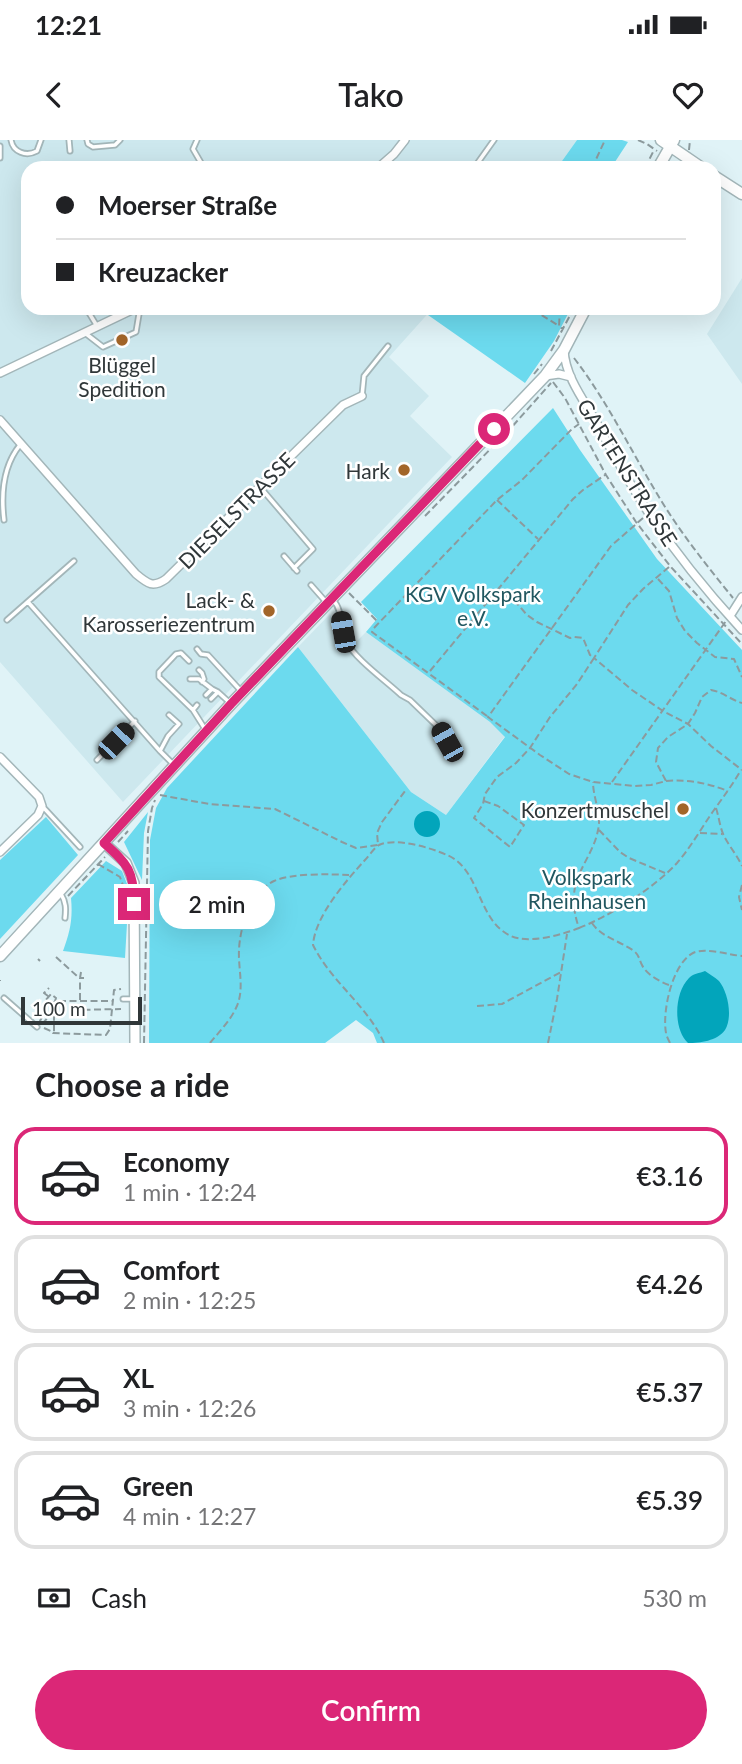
<!DOCTYPE html>
<meta charset="utf-8">
<style>
body{margin:0;font-family:Lato,sans-serif;background:#f2f2f2;color:#202124;height:100vh;display:flex;flex-direction:column;font-size:26px;white-space:nowrap}
*{box-sizing:border-box;margin:0}
p{font-size:23px;color:#757577}
.icon{flex:none;width:38px;height:38px;fill:none;stroke:currentColor;stroke-width:2;stroke-linecap:round;stroke-linejoin:round}
.map{position:relative;height:903px;overflow:hidden}
.side{display:flex;flex-direction:column;background:#fff;flex:1}
.side>*{flex:none}
.guide{position:absolute;left:21px;top:21px;width:700px;height:154px;border-radius:21px;box-shadow:0 7px 28px #0002;display:grid;align-content:center;height:154px;padding:0 35px;background:#fff}
.scale{position:absolute;left:21px;bottom:18px;width:121px;box-sizing:border-box;padding-left:7px;border:4px solid #303739;border-top:0;font-size:19px;line-height:24px;white-space:nowrap;color:#303739;-webkit-text-stroke:5px #fff;paint-order:stroke}
.end{position:absolute;width:32px;height:32px;margin:-16px;border:9px solid #db2777;background:#fff;box-shadow:0 0 0 4px #fff}
.from{border-radius:50%}
.bubble{position:absolute;height:49px;border-radius:24px;background:#fff;box-shadow:0 7px 28px #0002;font-size:23px;font-weight:600;line-height:49px;text-align:center}
.car{position:absolute;width:21px;height:42px;margin:-21px -10px;border-radius:9px;box-shadow:0 0 5px 2px #0007;background:linear-gradient(#222 24%,#8ab4d8 0 40%,#222 0 76%,#8ab4d8 0 86%,#222 0)}
.guide b{display:flex;align-items:center;gap:24px;height:66px;font-size:26px}
.guide b+b{border-top:2px solid #e0e0e0}
.guide i{width:18px;height:18px;background:#202124}
ul{padding:0;list-style:none}
li{display:flex;align-items:center;gap:21px;height:98px;margin:0 14px 10px;padding:0 21px;border:4px solid #e0e0e0;border-radius:21px}
li div{flex:1}
li b{display:block;font-size:26px}
li em{font-style:normal;font-weight:600}
li.on{border-color:#db2777}
li>.icon{width:63px;height:63px;stroke-width:1.5}
h2{padding:0 35px;font-size:32px;line-height:84px}
.pay{display:flex;align-items:center;gap:18px;height:77px;padding:0 35px;font-size:26px}
.pay p{margin-inline-start:auto}
.action{display:flex;gap:14px;margin-top:auto;padding:14px 35px}
.action a{flex:1;height:80px;border-radius:42px;background:#db2777;color:#fff;font-size:28px;font-weight:600;line-height:80px;text-align:center}
.status{display:flex;justify-content:space-between;align-items:center;height:49px;padding:0 35px;background:#fff;direction:ltr}
.status svg{height:19px;fill:currentColor}
header{display:flex;justify-content:space-between;align-items:center;height:91px;padding:0 35px;background:#fff;font-size:32px;font-weight:600}
.map>svg:first-child{display:block}
.built{fill:#cde8ee}
.green{fill:#6cdaee}
.water{fill:#02a5bb}
.lines{fill:none;stroke-linecap:round;stroke-linejoin:round}
.service-casing{stroke:#a3b6b9;stroke-width:7}
.minor-casing{stroke:#a3b6b9;stroke-width:10}
.tertiary-casing{stroke:#a3b6b9;stroke-width:12}
.secondary-casing{stroke:#a3b6b9;stroke-width:13}
.path{stroke:#8c9a9d;stroke-width:2;stroke-dasharray:7 3.5;stroke-linecap:butt}
.service{stroke:#fff;stroke-width:3.5}
.minor{stroke:#fff;stroke-width:7}
.tertiary{stroke:#fff;stroke-width:9}
.secondary{stroke:#fff;stroke-width:10}
.route{stroke:#db2777;stroke-width:9}
.poi-dot{fill:#a26529;stroke:#fff;stroke-width:2.5}
.labels{text-anchor:middle;dominant-baseline:central;stroke-width:5;stroke-linejoin:round;paint-order:stroke}
.poi-label{font-size:21px;fill:#303739;stroke:#fff;text-anchor:end}
.street-label{font-size:21px;fill:#303739;stroke:#fff}
.park-label{font-size:21px;fill:#215760;stroke:#fff}
</style>
<div class="status"><b>12:21</b><svg viewBox="0 0 49 12"><path d="M0 12V9h3v3zM5 12V6h3v6zM10 12V3h3v9zM15 12V0h3v12zM26 1h20v11H26zM47 4h2v5h-2z"/></svg></div>
<header><svg class="icon" aria-label="back" viewBox="0 0 24 24"><path d="M15 5l-7 7 7 7"/></svg>Tako<svg class="icon" aria-label="heart" viewBox="0 0 24 24"><path d="M12 20l-8-8c-3-5 5-10 8-4 3-6 11-1 8 4z"/></svg></header>
<div class="map">
<svg width="742" height="903" viewBox="0 0 742 903">
<rect width="100%" height="100%" fill="#e0f3f7"/>
<path class="built" d="M0 0H577L557 28H28V168H433L389 217 429 256 410 276 452 317 123 662 0 522Z
M742 138V244L707 194Z
M330 474 337 493 348 491 354 504 366 492 490 582 505 596 446 675 411 652 298 507Z"/>
<path class="green" d="M577 0H622L628 2 611 28H557Z
M433 168H571L554 201 525 243 428 175Z
M553 268 580 310 657 419 742 510V903H377L373 893 356 880 325 903H149L150 700 156 668 167 648 298 507 411 652 446 675 505 597 490 582 366 492 377 479 361 462Z
M148 672 144 693 142 740 124 702Z
M46 677 78 715 0 799V720Z
M106 721 122 731 129 749 125 818 63 811C70 792 73 779 71 758Z"/>
<path class="water" d="M414 684a13 13 0 1 1 26 0a13 13 0 1 1-26 0Z
M705 831C709 834 715 837 719 841 728 852 733 877 725 890 717 901 700 903 688 903 673 889 674 853 689 838 692 834 700 833 705 831Z"/>
<g class="lines">
<defs>
<path id="service" d="M11 0C13 12 26 17 37 11L41 0
M69 0 70 11
M87 0 88 4 93 7 115 5 120 0
M197 0 193 9 204 28
M0 6V18
M386 21 392 28
M474 28 494 0
M86 168 97 186
M85 193 103 207 136 192 140 168
M362 256 364 236 388 206
M260 347 313 409 294 428
M4 380C1 355 3 326 20 305
M284 416 297 431
M311 445 326 462
M333 460C343 470 340 488 346 501 354 518 386 541 401 555L410 560 440 589 455 614
M28 462 160 611
M7 480 74 421
M197 509 201 514 208 515 241 551
M189 521 181 513 176 514 159 532V537L193 570
M199 530 202 533 204 539 202 542
M190 539H199L212 549
M206 555 212 549 218 552 229 562
M211 559 218 552
M197 565 193 570 205 589
M169 575 179 584 168 596 160 611 172 623
M97 620 135 581
M43 667 80 707
M61 754C66 762 66 769 65 778
M4 858 37 887
M123 859H132"/>
<path id="minor" d="M378 28 394 14 405 0
M564 210C565 235 582 258 594 278 611 310 628 341 648 372 675 412 709 454 742 490
M0 233 136 168
M545 236 559 234 571 237
M0 280 136 434C148 444 153 448 166 439L343 265 362 256
M730 476 742 457
M0 617 39 657 42 666 38 675 0 712"/>
<path id="tertiary" d="M104 703 126 723 134 743 135 903"/>
<path id="secondary" d="M661 0 702 28
M658 28 674 0
M714 36 742 54
M0 816 231 564 545 236 564 210 586 168"/>
</defs>
<use href="#service" class="service-casing"/>
<use href="#minor" class="minor-casing"/>
<use href="#tertiary" class="tertiary-casing"/>
<use href="#secondary" class="secondary-casing"/>
<path class="path" d="M638 0 647 4 657 11
M689 10 690 0
M592 28 605 0
M645 28 654 10
M534 168 540 174 559 186
M560 168 559 187 563 189
M551 211 574 168
M574 218C608 262 633 315 662 362 683 396 708 427 733 458
M534 234 542 224
M553 242 565 258 606 335 636 382 670 426 742 504
M497 360 538 399
M425 376 510 289 551 243
M643 378 611 406 488 577 540 615 569 634 593 642 635 646 651 645 666 641 656 622 658 608 668 597 688 584 695 573 702 557 711 550C723 552 731 560 742 563
M669 427 643 449 628 465 594 518 632 550 663 571 688 584 711 606 742 630
M658 439 669 451 677 478 685 491 697 503 715 517 734 519 742 537
M349 453 377 481
M430 531 573 359 583 350 605 335
M487 576 372 492 373 489 497 360 522 340 572 289 579 284
M666 641C688 639 707 643 728 651
M612 642 726 481
M160 655 209 664 275 669 342 702 356 708 378 705 377 693 382 682 405 651
M484 661 498 666 524 685 510 707 474 678 483 664 485 654 497 637 516 623 530 608 550 577 577 544 594 518 590 515 583 498 574 497 570 498 537 482 527 475 514 460 497 451
M716 668C719 677 720 688 724 696 729 706 737 715 742 726
M599 690 620 712 629 718 665 733
M700 693 722 694
M118 702 128 691
M98 724 120 737 125 751
M742 745 739 757 742 770
M68 756 105 717
M592 783C601 797 620 801 634 811 639 815 639 819 642 825 646 834 660 842 669 845
M579 788C610 776 654 748 677 723 691 707 702 687 714 670 724 656 733 644 741 630
M56 817 78 837 80 838 81 832
M38 819 40 821
M0 840V841
M48 856 44 853 49 848
M80 860V838H84
M51 862H53L54 865H51Z
M51 864 44 862 51 854 56 858 55 861H112
M477 866 502 864 561 832
M75 872V870L121 869
M84 872V862
M53 874 54 877V893
M39 883 42 877
M42 884 53 872 55 862
M44 888 53 892V893L106 895 110 889 114 850 121 849
M144 903 148 691 152 668 155 660
M210 903C219 892 230 881 236 868 245 850 238 829 239 810 240 786 251 752 274 741 292 733 329 734 349 735
M384 903C368 866 331 842 313 805 315 776 346 741 365 720 369 716 374 708 379 705 396 697 431 708 447 715 481 729 477 781 511 796 528 804 562 795 579 788 573 771 571 753 579 735 585 720 595 707 598 690 602 675 593 658 593 642
M548 903 557 859 567 794
M670 903C669 901 666 895 666 893 662 872 672 824 693 813 705 807 729 815 742 816"/>
<use href="#service" class="service"/>
<use href="#minor" class="minor"/>
<use href="#tertiary" class="tertiary"/>
<use href="#secondary" class="secondary"/>
</g>
<g class="lines">
<path class="route" d="M134 764C134 731 128 724 104 703L231 564 494 289"/>
</g>
<g class="poi-dot">
<circle cx="122" cy="200" r="7"/>
<circle cx="404" cy="330" r="7"/>
<circle cx="269" cy="471" r="7"/>
<circle cx="683" cy="669" r="7"/>
</g>
<g class="labels">
<g class="poi-label">
<text x="122" y="224" text-anchor="middle">Blüggel<tspan x="122" dy="24">Spedition</tspan></text>
<text x="390" y="330">Hark</text>
<text x="255" y="459">Lack- &amp;<tspan x="255" dy="24">Karosseriezentrum</tspan></text>
<text x="669" y="669">Konzertmuschel</text>
</g>
<g class="street-label">
<text transform="translate(628 332) rotate(58)">GARTENSTRASSE</text>
<text transform="translate(236 370) rotate(-45)">DIESELSTRASSE</text>
</g>
<g class="park-label">
<text x="473" y="453">KGV Volkspark<tspan x="473" dy="24">e.V.</tspan></text>
<text x="587" y="736">Volkspark<tspan x="587" dy="24">Rheinhausen</tspan></text>
</g>
</g>
</svg>
<div class="scale">100 m</div>
<i class="end from" style="left:494px;top:289px"></i>
<i class="end" style="left:134px;top:764px"></i>
<div class="bubble" style="left:159px;top:740px;width:116px">2 min</div>
<i class="car" style="left:343px;top:492px;rotate:350deg"></i>
<i class="car" style="left:116px;top:601px;rotate:44deg"></i>
<i class="car" style="left:447px;top:602px;rotate:331deg"></i>
<div class="guide">
<b><i class="from"></i>Moerser Straße</b>
<b><i></i>Kreuzacker</b>
</div>
</div>
<section class="side">
<h2>Choose a ride</h2>
<ul>
<li class="on"><svg class="icon" aria-label="car" viewBox="0 0 24 24"><path d="M5 17H2v-5l4-1 3-4h7l3 4 3 1v5h-3M9 17h6M6 11h13"/><circle cx="7" cy="17" r="2"/><circle cx="17" cy="17" r="2"/></svg><div><b>Economy</b><p>1 min · 12:24</p></div><em>€3.16</em></li>
<li><svg class="icon" aria-label="car" viewBox="0 0 24 24"><path d="M5 17H2v-5l4-1 3-4h7l3 4 3 1v5h-3M9 17h6M6 11h13"/><circle cx="7" cy="17" r="2"/><circle cx="17" cy="17" r="2"/></svg><div><b>Comfort</b><p>2 min · 12:25</p></div><em>€4.26</em></li>
<li><svg class="icon" aria-label="car" viewBox="0 0 24 24"><path d="M5 17H2v-5l4-1 3-4h7l3 4 3 1v5h-3M9 17h6M6 11h13"/><circle cx="7" cy="17" r="2"/><circle cx="17" cy="17" r="2"/></svg><div><b>XL</b><p>3 min · 12:26</p></div><em>€5.37</em></li>
<li><svg class="icon" aria-label="car" viewBox="0 0 24 24"><path d="M5 17H2v-5l4-1 3-4h7l3 4 3 1v5h-3M9 17h6M6 11h13"/><circle cx="7" cy="17" r="2"/><circle cx="17" cy="17" r="2"/></svg><div><b>Green</b><p>4 min · 12:27</p></div><em>€5.39</em></li>
</ul>
<div class="pay"><svg class="icon" aria-label="cash" viewBox="0 0 24 24"><path d="M3 7h18v10H3z"/><circle cx="12" cy="12" r="2"/></svg>Cash<p>530 m</p></div>
<div class="action"><a>Confirm</a></div>
</section>
